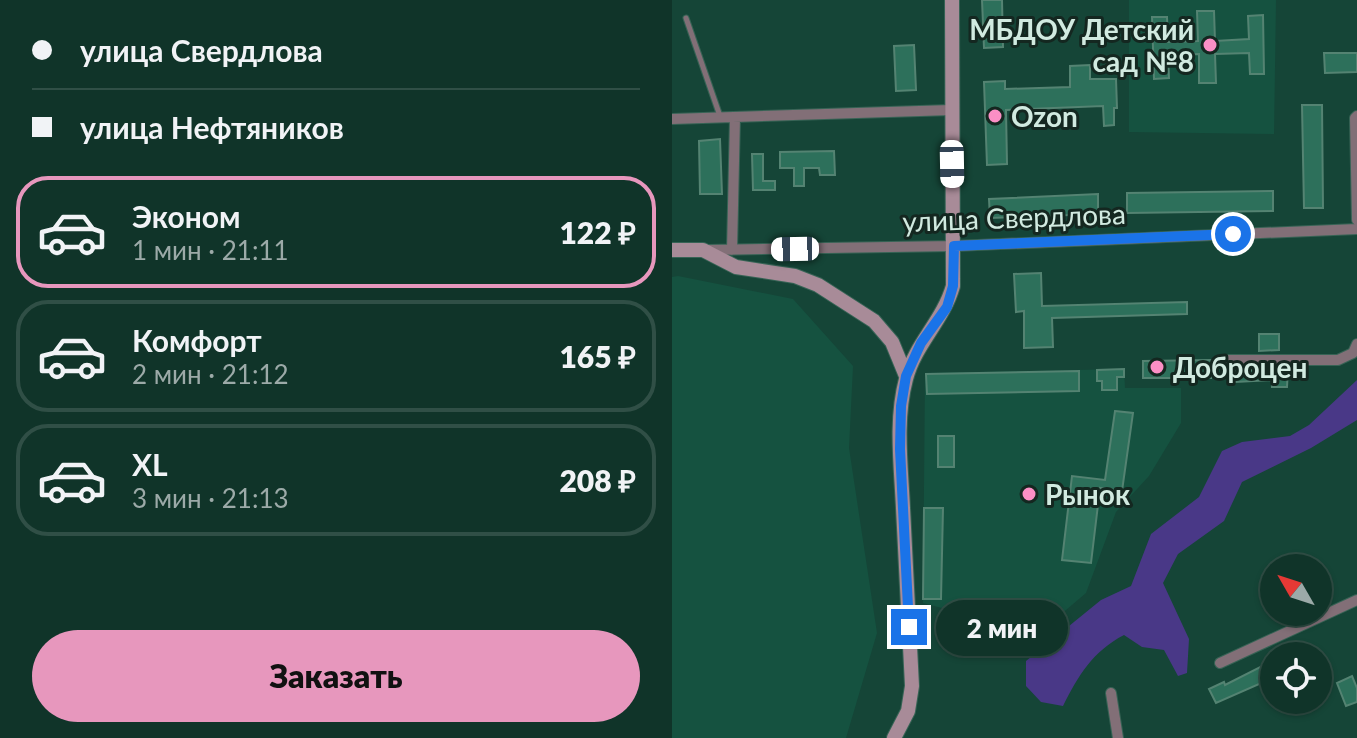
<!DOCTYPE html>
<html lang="ru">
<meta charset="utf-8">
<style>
body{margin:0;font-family:Lato,sans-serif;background:#193c31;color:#f1f3f6;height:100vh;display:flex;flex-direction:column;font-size:30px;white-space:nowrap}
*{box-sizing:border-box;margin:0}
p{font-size:26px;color:#9caaa8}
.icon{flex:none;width:44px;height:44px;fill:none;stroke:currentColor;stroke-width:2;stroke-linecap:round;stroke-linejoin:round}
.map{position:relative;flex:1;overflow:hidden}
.sheet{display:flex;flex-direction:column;background:#103429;width:672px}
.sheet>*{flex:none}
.banner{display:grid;align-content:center;height:176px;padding:0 32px;background:#103429}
.needle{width:52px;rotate:309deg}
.buttons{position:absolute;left:588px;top:554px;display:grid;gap:16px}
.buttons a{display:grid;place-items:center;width:72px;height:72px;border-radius:50%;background:#103429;box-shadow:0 2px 6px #0004,0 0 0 2px #304f46;font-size:40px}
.end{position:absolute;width:36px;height:36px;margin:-18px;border:10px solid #1a73e8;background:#fff;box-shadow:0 0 0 4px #fff}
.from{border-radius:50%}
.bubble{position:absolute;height:56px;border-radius:28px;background:#103429;box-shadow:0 2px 6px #0004,0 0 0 2px #304f46;font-size:26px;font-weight:800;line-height:56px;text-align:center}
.car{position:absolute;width:24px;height:48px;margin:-24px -12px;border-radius:10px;box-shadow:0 0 6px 2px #0007;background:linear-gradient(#fff 24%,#345 0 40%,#fff 0 76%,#345 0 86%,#fff 0)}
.banner b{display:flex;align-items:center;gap:28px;height:76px;font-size:30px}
.banner b+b{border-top:2px solid #304f46}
.banner i{width:20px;height:20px;background:#f1f3f6}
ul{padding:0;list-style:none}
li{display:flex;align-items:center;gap:24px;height:112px;margin:0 16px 12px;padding:0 16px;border:4px solid #304f46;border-radius:32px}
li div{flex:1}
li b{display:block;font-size:30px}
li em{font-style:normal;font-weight:800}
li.on{border-color:#e797bd}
li>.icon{width:72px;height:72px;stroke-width:1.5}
.cta{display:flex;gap:16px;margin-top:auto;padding:16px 32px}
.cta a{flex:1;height:92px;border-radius:48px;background:#e797bd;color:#111;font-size:32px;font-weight:800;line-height:92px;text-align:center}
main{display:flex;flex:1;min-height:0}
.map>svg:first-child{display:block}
.built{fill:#155240}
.green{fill:#493887}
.building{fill:#2d705b;stroke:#548372;stroke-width:2}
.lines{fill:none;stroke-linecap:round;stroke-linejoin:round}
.lane-casing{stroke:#376355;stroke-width:7}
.street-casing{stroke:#376355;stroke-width:12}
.secondary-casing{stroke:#376355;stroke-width:16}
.lane{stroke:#826f77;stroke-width:5}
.street{stroke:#826f77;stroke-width:10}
.secondary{stroke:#a88b98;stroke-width:14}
.route{stroke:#1a73e8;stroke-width:10}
.poi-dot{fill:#fb8fc5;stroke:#142720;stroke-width:3}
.labels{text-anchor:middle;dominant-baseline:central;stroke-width:6;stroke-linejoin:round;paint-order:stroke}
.poi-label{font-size:28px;font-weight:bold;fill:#d1eae0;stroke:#142720;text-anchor:start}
.street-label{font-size:28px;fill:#d1eae0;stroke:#142720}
</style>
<main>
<section class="sheet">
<div class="banner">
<b><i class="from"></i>улица Свердлова</b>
<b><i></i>улица Нефтяников</b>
</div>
<ul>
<li class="on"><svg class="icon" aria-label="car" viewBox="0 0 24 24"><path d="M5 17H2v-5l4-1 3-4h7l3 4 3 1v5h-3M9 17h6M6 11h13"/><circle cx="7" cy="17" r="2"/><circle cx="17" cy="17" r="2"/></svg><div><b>Эконом</b><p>1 мин · 21:11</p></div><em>122 ₽</em></li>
<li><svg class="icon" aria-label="car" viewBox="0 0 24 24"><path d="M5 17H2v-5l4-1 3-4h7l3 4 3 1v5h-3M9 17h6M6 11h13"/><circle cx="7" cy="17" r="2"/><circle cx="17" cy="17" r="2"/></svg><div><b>Комфорт</b><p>2 мин · 21:12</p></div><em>165 ₽</em></li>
<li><svg class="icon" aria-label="car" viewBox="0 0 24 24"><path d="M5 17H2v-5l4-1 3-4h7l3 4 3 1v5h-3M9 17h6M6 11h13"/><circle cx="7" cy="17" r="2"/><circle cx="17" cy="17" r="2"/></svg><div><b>XL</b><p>3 мин · 21:13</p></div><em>208 ₽</em></li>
</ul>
<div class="cta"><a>Заказать</a></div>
</section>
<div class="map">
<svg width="685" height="738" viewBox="0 0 685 738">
<rect width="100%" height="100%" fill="#154537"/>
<path class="built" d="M457 0H604L602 134 457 132Z
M6 276 121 299 181 366 177 448 205 633 174 738H0V277Z
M452 369 453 388H509V423L477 476 444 512 414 593 374 627 326 623 251 603 253 373Z"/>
<path class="green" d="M685 380V420L639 448 570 482 552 521 506 554 491 583 517 639 515 673 506 676 492 650 470 647 452 635C421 651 406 676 391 706L369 702 354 686V661L429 600 459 586 479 534 527 497 550 451 570 442 618 436 637 425Z"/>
<path class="building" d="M310 0H330L331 47 312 48Z
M525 11H542L543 41 577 39 576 16 591 15 592 74H578L577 53 543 54 544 83H527V54L496 55 497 78 482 79 480 17H495L496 42 526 41Z
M242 45 244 90 224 91 222 46Z
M652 53H685V72L653 73Z
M418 65V79H444L445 108H442V125L432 126 431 106 334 110 335 164 315 165 312 82 333 81V89L398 87V66Z
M630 105H650L651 208H632Z
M48 139 50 194H28L27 141Z
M162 151 163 175H148L147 168H132V186H122V168H108V152Z
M80 154H91V181H103V190H81Z
M601 191V211L455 213V193Z
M426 194V214L318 218 317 199Z
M369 273 370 306 515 302V314L380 318 381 347 352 348V311L344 312 342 274Z
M587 334H607V350L587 351Z
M539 360V378H471V361Z
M452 369V377H445V390H430V381H425V370Z
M616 369 615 387H600V380L564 382V371Z
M407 371V391L255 394 254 374Z
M443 411 461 413 450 491 428 488 419 563 390 560 400 476 433 480Z
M266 436H282V467H266Z
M252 508H271L269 599H251Z
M602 660V691L596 680 544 703 537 689 552 682 553 685Z
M680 676 685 688V702L674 706 665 683Z"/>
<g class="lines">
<defs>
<path id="lane" d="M14 18 48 116"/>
<path id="street" d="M685 116 683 118 685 220
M0 119 279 110
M35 250 282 246 685 229
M60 250 63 117
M556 360H666L681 353 685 344
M548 663 685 600
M439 693 446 738"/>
<path id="secondary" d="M0 250H31L64 267 123 276 146 285 202 321 220 342 234 376
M222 738 236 711 240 686C237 627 234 567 231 508 229 465 223 420 234 379 243 344 271 321 281 286L280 0"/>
</defs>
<use href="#lane" class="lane-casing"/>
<use href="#street" class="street-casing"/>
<use href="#secondary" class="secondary-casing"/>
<use href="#lane" class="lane"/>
<use href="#street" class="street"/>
<use href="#secondary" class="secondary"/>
</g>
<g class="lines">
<path class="route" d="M237 627 228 449 229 406 234 376 249 343 275 307 281 286 282 246 561 234"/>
</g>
<g class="poi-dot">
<circle cx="538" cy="45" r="8"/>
<circle cx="323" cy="116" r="8"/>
<circle cx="485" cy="367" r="8"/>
<circle cx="357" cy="494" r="8"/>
</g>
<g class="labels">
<g class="poi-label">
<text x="522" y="29" text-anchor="end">МБДОУ Детский<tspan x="522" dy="32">сад №8</tspan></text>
<text x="339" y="116">Ozon</text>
<text x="501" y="367">Доброцен</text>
<text x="373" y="494">Рынок</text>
</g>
<g class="street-label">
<text transform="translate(342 217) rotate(-2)">улица Свердлова</text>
</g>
</g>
</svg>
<div class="buttons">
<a><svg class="needle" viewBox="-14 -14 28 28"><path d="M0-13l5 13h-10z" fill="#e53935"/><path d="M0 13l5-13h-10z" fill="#9caaa8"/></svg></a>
<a><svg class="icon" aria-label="locate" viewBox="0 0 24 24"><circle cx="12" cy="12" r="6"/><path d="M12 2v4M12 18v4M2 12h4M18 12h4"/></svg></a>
</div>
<i class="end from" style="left:561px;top:234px"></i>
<i class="end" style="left:237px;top:627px"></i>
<div class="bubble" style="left:264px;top:600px;width:132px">2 мин</div>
<i class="car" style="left:280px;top:164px;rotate:179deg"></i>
<i class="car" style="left:123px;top:249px;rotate:269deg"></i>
</div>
</main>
